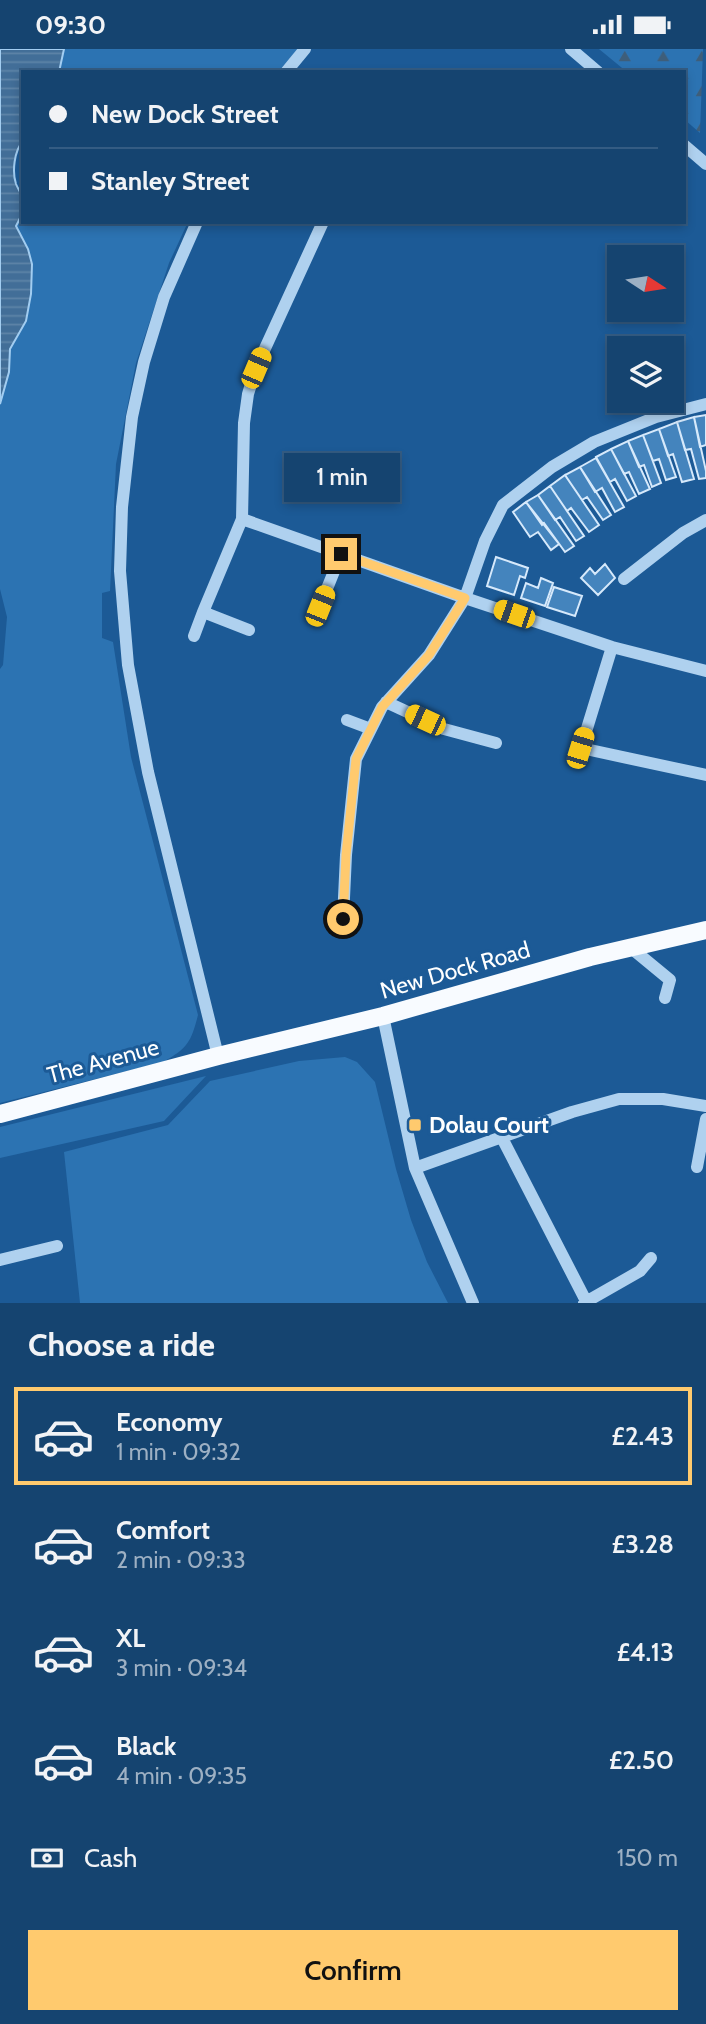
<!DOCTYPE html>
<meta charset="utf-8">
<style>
body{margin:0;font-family:Cabin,sans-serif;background:#224e78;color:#f1f3f6;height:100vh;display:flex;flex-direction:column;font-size:26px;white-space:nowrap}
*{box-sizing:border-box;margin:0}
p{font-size:23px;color:#9db0c3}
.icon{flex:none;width:38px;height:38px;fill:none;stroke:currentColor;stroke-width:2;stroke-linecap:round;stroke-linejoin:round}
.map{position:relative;height:1254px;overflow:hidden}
.details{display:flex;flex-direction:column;background:#154470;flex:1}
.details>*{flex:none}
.top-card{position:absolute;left:21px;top:21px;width:665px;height:154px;border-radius:0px;box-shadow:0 4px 10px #0003,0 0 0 2px #345c83;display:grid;align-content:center;height:154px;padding:0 28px;background:#154470}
.needle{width:46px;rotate:102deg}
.controls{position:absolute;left:607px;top:196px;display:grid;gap:14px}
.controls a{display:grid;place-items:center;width:77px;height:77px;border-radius:0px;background:#154470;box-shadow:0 4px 10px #0003,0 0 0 2px #345c83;font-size:35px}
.end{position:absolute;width:32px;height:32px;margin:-16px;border:9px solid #ffca6e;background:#111;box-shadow:0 0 0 4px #111}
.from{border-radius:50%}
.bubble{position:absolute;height:49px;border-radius:0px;background:#154470;box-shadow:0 4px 10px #0003,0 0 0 2px #345c83;font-size:23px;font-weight:600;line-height:49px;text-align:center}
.car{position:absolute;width:21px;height:42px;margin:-21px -10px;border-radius:9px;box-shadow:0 0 5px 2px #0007;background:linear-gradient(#f5c518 24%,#345 0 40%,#f5c518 0 76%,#345 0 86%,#f5c518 0)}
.top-card b{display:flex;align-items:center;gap:24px;height:66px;font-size:26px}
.top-card b+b{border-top:2px solid #345c83}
.top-card i{width:18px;height:18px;background:#f1f3f6}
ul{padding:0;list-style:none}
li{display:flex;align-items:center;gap:21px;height:98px;margin:0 14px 10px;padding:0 14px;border:4px solid transparent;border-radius:0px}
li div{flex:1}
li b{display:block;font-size:26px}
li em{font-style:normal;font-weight:600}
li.current{border-color:#ffca6e}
li>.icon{width:63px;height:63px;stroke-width:1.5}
h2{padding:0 28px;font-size:32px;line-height:84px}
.pay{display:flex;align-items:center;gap:18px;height:77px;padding:0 28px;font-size:26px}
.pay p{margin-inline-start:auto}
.action{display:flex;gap:14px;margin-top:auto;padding:14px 28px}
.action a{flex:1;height:80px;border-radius:0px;background:#ffca6e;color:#111;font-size:28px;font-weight:600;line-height:80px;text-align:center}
.status{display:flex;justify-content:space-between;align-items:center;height:49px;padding:0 35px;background:#154470;direction:ltr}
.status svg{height:19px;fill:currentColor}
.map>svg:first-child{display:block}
.green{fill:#2c73b2}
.forest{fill:url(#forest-firs)}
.water{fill:url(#water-rules);stroke:#a2cdf1;stroke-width:2}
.building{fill:#4484bd;stroke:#d6e9fb;stroke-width:2}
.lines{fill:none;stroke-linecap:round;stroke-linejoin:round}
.minor{stroke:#afd1ef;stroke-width:12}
.major{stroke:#f8fbff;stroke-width:18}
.route{stroke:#ffca6e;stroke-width:9}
.poi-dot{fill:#ffca6e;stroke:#1c5a96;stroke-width:2.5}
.labels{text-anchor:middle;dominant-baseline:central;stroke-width:6;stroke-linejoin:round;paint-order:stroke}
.street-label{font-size:23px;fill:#fff;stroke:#1c5a96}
.poi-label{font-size:23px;font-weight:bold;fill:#fff;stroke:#1c5a96;text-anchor:start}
</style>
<div class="status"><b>09:30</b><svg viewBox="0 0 49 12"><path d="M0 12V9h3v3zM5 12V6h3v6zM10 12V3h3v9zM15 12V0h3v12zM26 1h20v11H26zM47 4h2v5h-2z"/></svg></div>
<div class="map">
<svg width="706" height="1254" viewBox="0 0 706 1254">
<defs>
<pattern id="forest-firs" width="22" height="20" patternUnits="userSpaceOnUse" patternTransform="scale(1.75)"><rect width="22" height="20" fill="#2c73b2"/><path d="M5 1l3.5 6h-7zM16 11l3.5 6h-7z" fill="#3e5e7a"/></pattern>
<pattern id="water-rules" width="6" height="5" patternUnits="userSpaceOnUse" patternTransform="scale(1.75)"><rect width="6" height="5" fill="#426e98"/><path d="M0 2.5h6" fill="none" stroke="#5e84a7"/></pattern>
</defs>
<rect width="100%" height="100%" fill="#1c5a96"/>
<path class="green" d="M64 0H298L278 23H59Z
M23 164V173H188L169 214 136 314 116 415 110 542 102 544V589L113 593 131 708 198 966C191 993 188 999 163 1013L0 1054V620L3 616 7 568 0 540V355L9 323 10 300 26 272 28 200 16 177Z
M345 1008 357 1013 375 1033 396 1120 411 1171 427 1213 448 1254H80L64 1103 168 1076 210 1032 299 1012Z
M206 1027 164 1072 0 1109V1078Z"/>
<path class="forest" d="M599 0H703L700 84 684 70V23H627Z"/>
<path class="water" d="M0 0H64L59 23H23V92C14 102 12 123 16 135 18 140 22 145 23 151 24 161 21 168 16 177L28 200 32 215 31 245 26 272 10 300 9 323 0 355Z"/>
<path class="building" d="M706 366V396L700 398 694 368Z
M694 368 706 422V429L699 430 691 400 685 401 677 373Z
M677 373 694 430 682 433 673 405 668 407 659 380Z
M659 380 676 428 666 431 659 410 653 412 643 386Z
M643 386 661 434 652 438 644 416 639 418 628 392Z
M628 392 650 440 639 445 629 423 624 425 611 400Z
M611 400 636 447 627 452 615 430 610 433 596 408Z
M596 409 624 458 615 463 602 439 595 443 580 418Z
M580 418 611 466 603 471 587 448 582 451 565 426Z
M565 426 599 476 589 483 571 459 567 462 550 437Z
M550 437 584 487 576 492 560 468 555 471 538 446Z
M538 446 574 497 565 503 544 474 542 476 526 453Z
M526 453 559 495 551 501 538 483 530 488 513 463Z
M496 508 528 519 525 529 520 527 514 546 487 537Z
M605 515 615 529 598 546 581 529 590 519 595 525Z
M541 529 553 534 545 557 521 549 526 534 538 539Z
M554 538 582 547 575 567 547 558Z"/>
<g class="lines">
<path class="minor" d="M571 0 598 23
M286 23 305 0
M684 96 706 115
M197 173 164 248 144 313 132 368 122 458 120 522 128 616 148 723 218 1007
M242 470 244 374 248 345 256 319 323 173
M624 530 683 484 706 471
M320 557 341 505
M203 563 242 470 465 549 612 598 706 622
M194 587 203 563 249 581
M612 598 581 699 706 726
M386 653 444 680 496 694
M347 671 371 680
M343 870 346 806 356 710 382 658 429 606 465 549 485 492 503 456 552 418 594 393 656 368 706 355
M630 898 670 931 665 949
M383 967 415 1119 473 1254
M501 1087 586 1252
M697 1118 706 1070
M415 1119 572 1063 619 1050H663L706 1057
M0 1211 57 1197
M584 1254 640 1222 651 1209"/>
<path class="major" d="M0 1065 218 1007 383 967 590 908 706 881"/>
</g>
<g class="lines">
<path class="route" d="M341 505 465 549 429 606 382 658 356 710 346 806 343 870"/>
</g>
<rect class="poi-dot" x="408" y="1069" width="14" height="14" rx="3.5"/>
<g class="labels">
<g class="street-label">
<text transform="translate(455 921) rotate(-16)">New Dock Road</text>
<text transform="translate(103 1012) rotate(-15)">The Avenue</text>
</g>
<g class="poi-label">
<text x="429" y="1076">Dolau Court</text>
</g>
</g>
</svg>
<div class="controls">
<a><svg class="needle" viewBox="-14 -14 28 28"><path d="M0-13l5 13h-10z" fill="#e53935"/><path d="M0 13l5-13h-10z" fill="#9db0c3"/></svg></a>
<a><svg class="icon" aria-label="layers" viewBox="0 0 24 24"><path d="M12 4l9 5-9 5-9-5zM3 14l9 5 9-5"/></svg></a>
</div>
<i class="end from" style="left:343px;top:870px"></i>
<i class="end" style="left:341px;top:505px"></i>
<div class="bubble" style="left:284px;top:404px;width:116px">1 min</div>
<i class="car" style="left:256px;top:319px;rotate:23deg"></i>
<i class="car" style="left:320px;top:557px;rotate:22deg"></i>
<i class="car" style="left:514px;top:565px;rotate:289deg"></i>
<i class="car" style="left:425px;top:671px;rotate:295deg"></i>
<i class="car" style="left:580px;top:699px;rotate:17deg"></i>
<div class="top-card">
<b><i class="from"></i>New Dock Street</b>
<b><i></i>Stanley Street</b>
</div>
</div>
<section class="details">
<h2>Choose a ride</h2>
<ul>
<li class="current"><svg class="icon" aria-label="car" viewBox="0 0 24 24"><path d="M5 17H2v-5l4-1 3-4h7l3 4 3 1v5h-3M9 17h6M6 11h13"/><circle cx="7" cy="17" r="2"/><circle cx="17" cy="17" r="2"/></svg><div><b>Economy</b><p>1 min · 09:32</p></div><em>£2.43</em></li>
<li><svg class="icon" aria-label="car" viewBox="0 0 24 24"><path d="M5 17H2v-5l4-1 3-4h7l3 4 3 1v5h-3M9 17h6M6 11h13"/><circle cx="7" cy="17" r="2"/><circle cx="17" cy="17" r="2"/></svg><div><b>Comfort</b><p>2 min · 09:33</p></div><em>£3.28</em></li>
<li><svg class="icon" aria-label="car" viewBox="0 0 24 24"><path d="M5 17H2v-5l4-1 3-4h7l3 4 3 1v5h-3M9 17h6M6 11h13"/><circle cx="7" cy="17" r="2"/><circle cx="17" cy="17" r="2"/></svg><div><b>XL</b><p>3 min · 09:34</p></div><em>£4.13</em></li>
<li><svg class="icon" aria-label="car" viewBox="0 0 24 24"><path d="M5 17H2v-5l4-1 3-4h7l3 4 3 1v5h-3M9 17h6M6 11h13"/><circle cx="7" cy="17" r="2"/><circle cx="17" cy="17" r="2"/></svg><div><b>Black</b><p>4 min · 09:35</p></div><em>£2.50</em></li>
</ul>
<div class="pay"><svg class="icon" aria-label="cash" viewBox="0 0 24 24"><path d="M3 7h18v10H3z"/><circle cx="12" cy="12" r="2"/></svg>Cash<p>150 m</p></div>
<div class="action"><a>Confirm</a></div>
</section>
